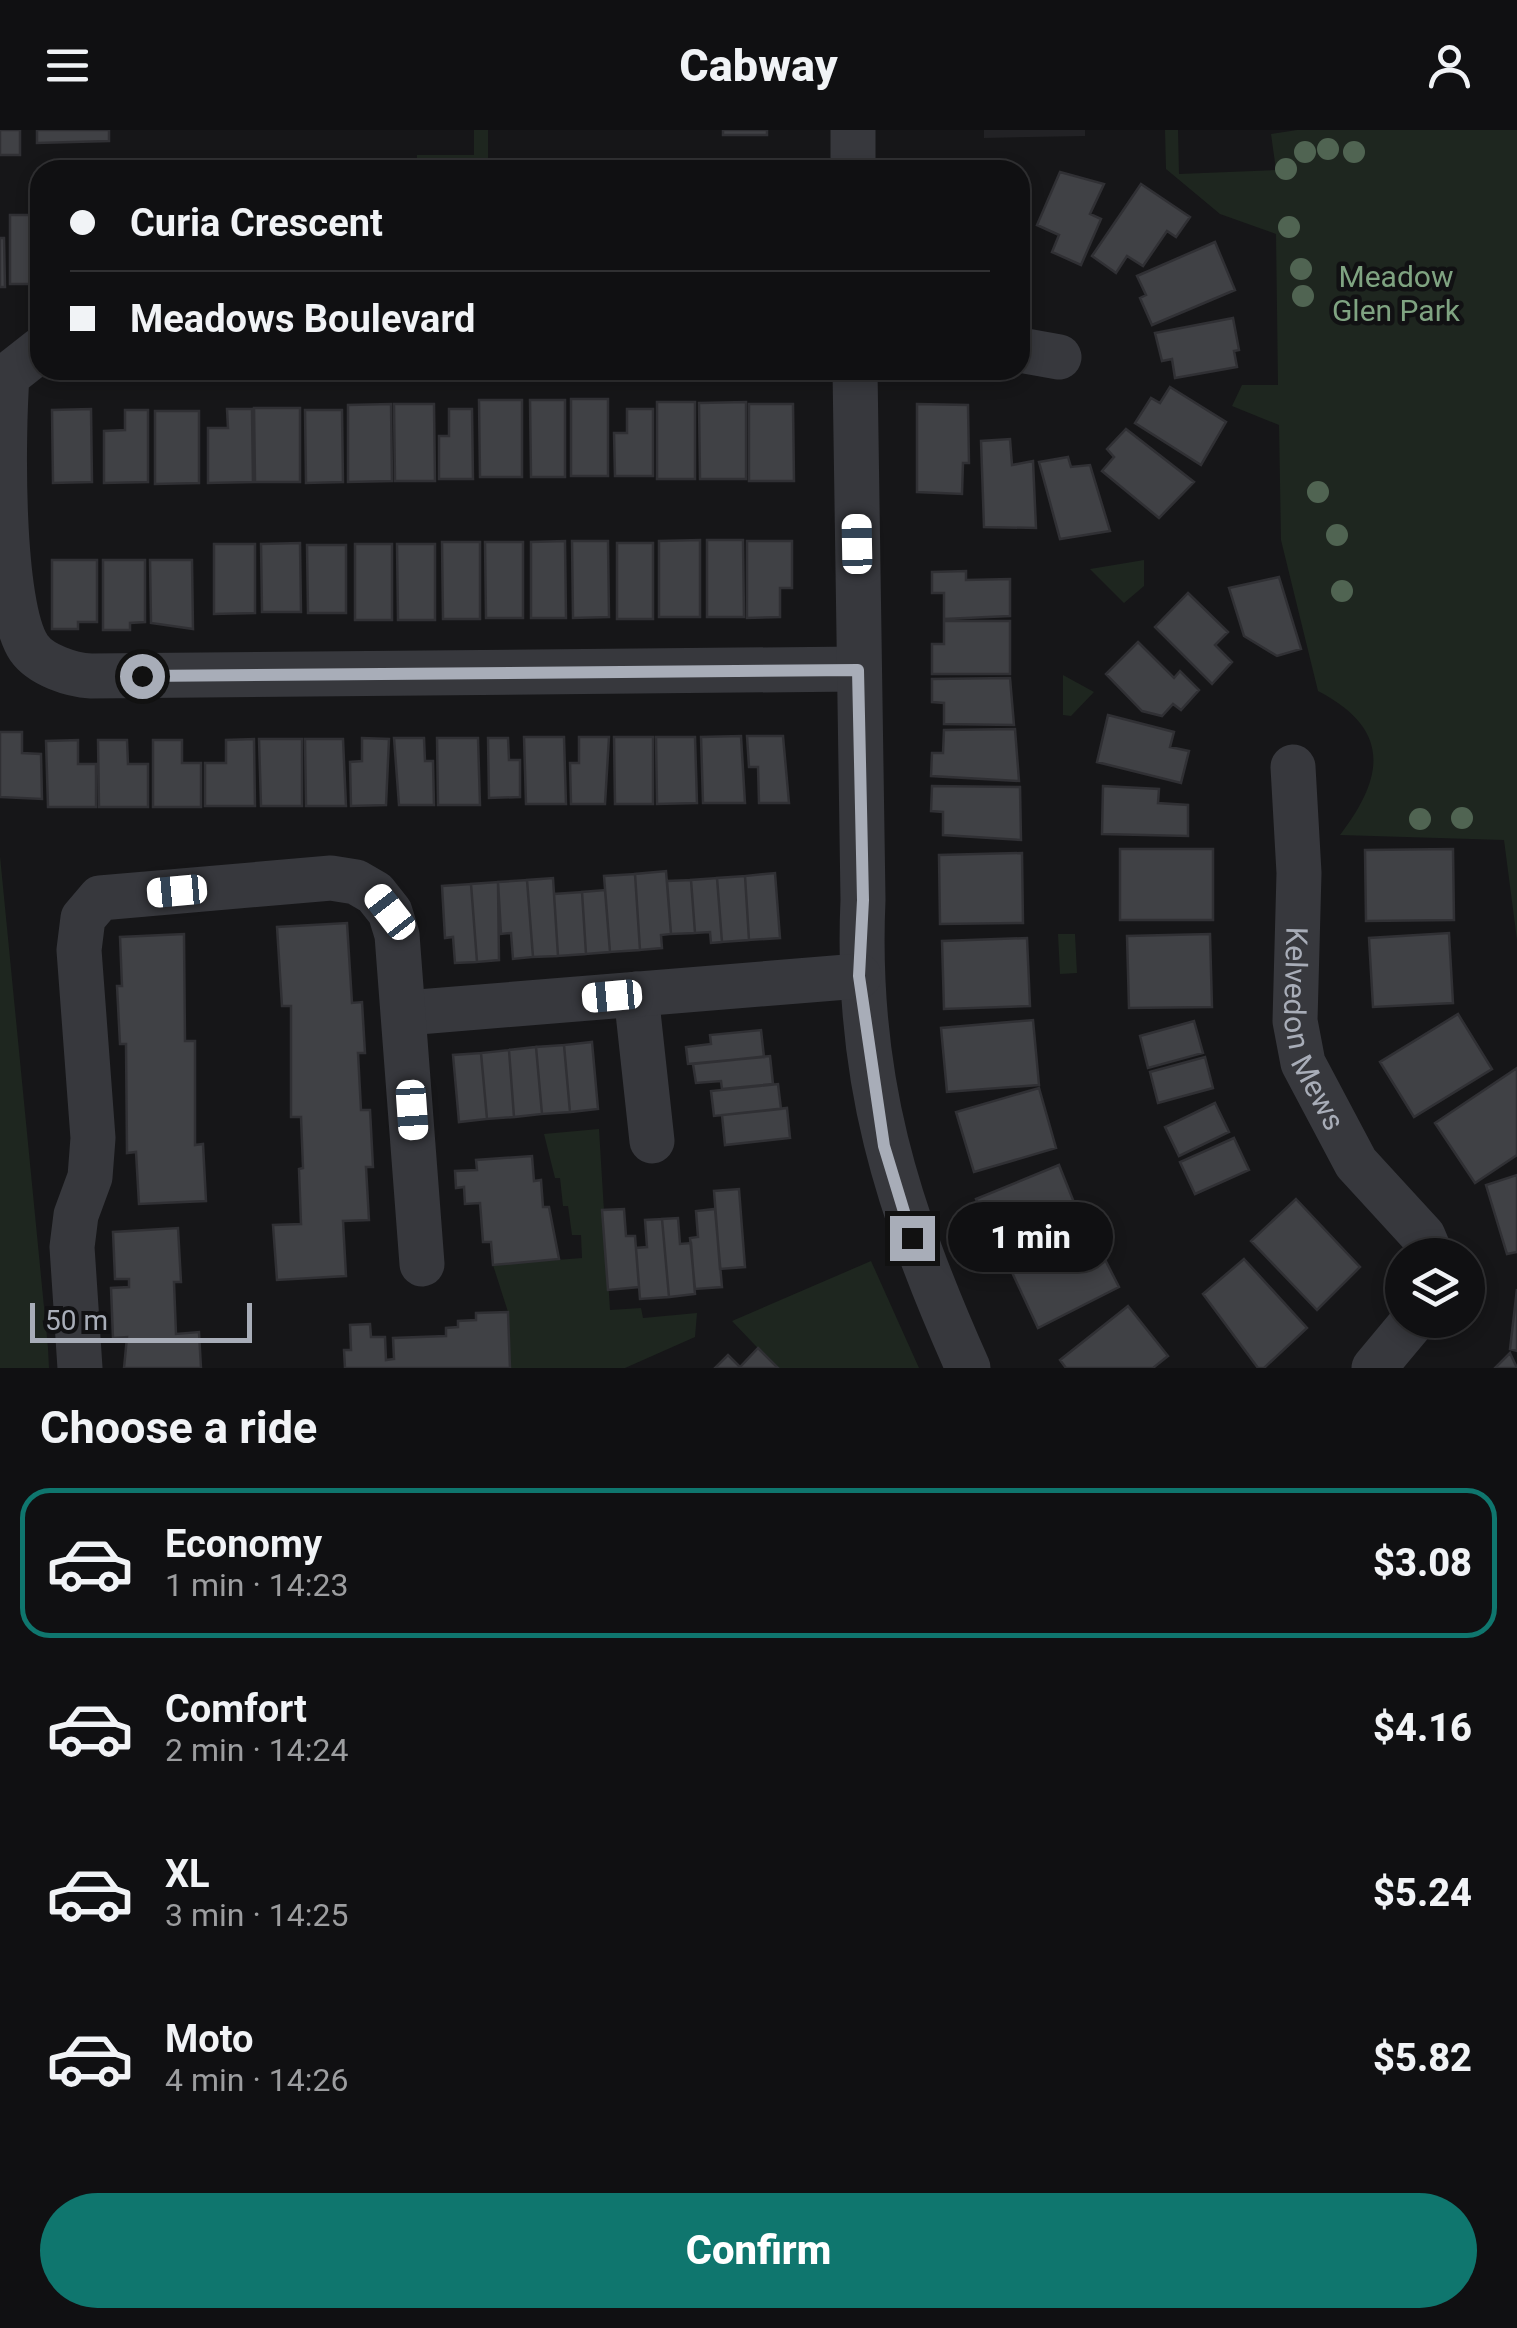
<!DOCTYPE html>
<meta charset="utf-8">
<style>
body{margin:0;font-family:Roboto,sans-serif;background:#1e1e20;color:#f1f3f6;height:100vh;display:flex;flex-direction:column;font-size:38px;white-space:nowrap}
*{box-sizing:border-box;margin:0}
p{font-size:32px;color:#9c9d9f}
.icon{flex:none;width:55px;height:55px;fill:none;stroke:currentColor;stroke-width:2;stroke-linecap:round;stroke-linejoin:round}
.map{position:relative;height:1238px;overflow:hidden}
.side{display:flex;flex-direction:column;background:#101012;flex:1}
.side>*{flex:none}
.top-card{position:absolute;left:30px;top:30px;width:1000px;height:220px;border-radius:30px;box-shadow:0 5px 15px #0003,0 0 0 2px #303032;display:grid;align-content:center;height:220px;padding:0 40px;background:#101012}
.fabs{position:absolute;left:1385px;top:1108px;display:grid;gap:20px}
.fabs a{display:grid;place-items:center;width:100px;height:100px;border-radius:50%;background:#101012;box-shadow:0 5px 15px #0003,0 0 0 2px #303032;font-size:50px}
.scale{position:absolute;left:30px;bottom:25px;width:222px;box-sizing:border-box;padding-left:10px;border:5px solid #a8adb8;border-top:0;font-size:28px;line-height:35px;white-space:nowrap;color:#a8adb8;-webkit-text-stroke:8px #111113;paint-order:stroke}
.end{position:absolute;width:45px;height:45px;margin:-22px;border:12px solid #a8adb8;background:#111;box-shadow:0 0 0 5px #111}
.from{border-radius:50%}
.bubble{position:absolute;height:70px;border-radius:35px;background:#101012;box-shadow:0 5px 15px #0003,0 0 0 2px #303032;font-size:32px;font-weight:800;line-height:70px;text-align:center}
.car{position:absolute;width:30px;height:60px;margin:-30px -15px;border-radius:12px;box-shadow:0 0 8px 2px #0007;background:linear-gradient(#fff 24%,#345 0 40%,#fff 0 76%,#345 0 86%,#fff 0)}
.top-card b{display:flex;align-items:center;gap:35px;height:95px;font-size:38px}
.top-card b+b{border-top:2px solid #303032}
.top-card i{width:25px;height:25px;background:#f1f3f6}
ul{padding:0;list-style:none}
li{display:flex;align-items:center;gap:30px;height:150px;margin:0 20px 15px;padding:0 20px;border:5px solid transparent;border-radius:30px}
li div{flex:1}
li b{display:block;font-size:38px}
li em{font-style:normal;font-weight:800}
li.on{border-color:#0f766e}
li>.icon{width:90px;height:90px;stroke-width:1.5}
h2{padding:0 40px;font-size:45px;line-height:120px}
.button{display:flex;gap:20px;margin-top:auto;padding:20px 40px}
.button a{flex:1;height:115px;border-radius:60px;background:#0f766e;color:#fff;font-size:40px;font-weight:800;line-height:115px;text-align:center}
header{display:flex;justify-content:space-between;align-items:center;height:130px;padding:0 40px;background:#101012;font-size:45px;font-weight:800}
.map>svg:first-child{display:block}
.built{fill:#222225}
.green{fill:#1e261f}
.building{fill:#404145;stroke:#303034;stroke-width:2.5}
.lines{fill:none;stroke-linecap:round;stroke-linejoin:round}
.minor{stroke:#37383d;stroke-width:45}
.tree{fill:#506452}
.route{stroke:#a8adb8;stroke-width:12}
.labels{text-anchor:middle;dominant-baseline:central;stroke-width:9;stroke-linejoin:round;paint-order:stroke}
.park-label{font-size:30px;fill:#7fa381;stroke:#111113}
.street-label{font-size:30px;fill:#a8adb8;stroke:#111113}
</style>
<header><svg class="icon" aria-label="menu" viewBox="0 0 24 24"><path d="M4 6h16M4 12h16M4 18h16"/></svg>Cabway<svg class="icon" aria-label="person" viewBox="0 0 24 24"><circle cx="12" cy="8" r="4"/><path d="M4 21q1-7 8-7t8 7"/></svg></header>
<div class="map">
<svg width="1517" height="1238" viewBox="0 0 1517 1238">
<rect width="100%" height="100%" fill="#161618"/>
<path class="built" d="M984 0H1085V6L984 8Z"/>
<path class="green" d="M474 0H488V39L417 40V25H474Z
M1165 0H1178L1179 44 1276 40 1271 4 1297 0H1517V810L1504 710 1340 705C1385 646 1391 599 1318 561L1281 410 1279 295 1232 276 1242 255H1278L1276 104 1220 84 1166 39Z
M1144 430V456L1124 473 1090 439Z
M1063 545 1094 562 1071 586 1063 585Z
M0 726 48 1218 49 1238H0Z
M1058 804H1075L1077 843 1060 844Z
M599 999 610 1180 641 1178 643 1188 697 1183 695 1207 625 1238H510L508 1182 493 1135 582 1128 581 1105H572L568 1076H563L560 1048H555L544 1004Z
M871 1131 919 1238H777L732 1191Z"/>
<path class="building" d="M0 0H20V25H0Z
M37 0H109V11L37 13Z
M723 0H767V5H723Z
M1060 42 1104 54 1090 84 1101 89 1081 135 1052 122 1059 105 1037 95Z
M1020 53H1027L1030 123 1020 124Z
M1141 54 1190 87 1176 107 1167 101 1143 136 1127 126 1116 143 1092 126Z
M10 85H40V137H35V154H10Z
M0 108H4L5 157H0Z
M1215 112 1235 160 1152 195 1140 168 1146 165 1137 146Z
M1233 188 1239 220 1234 221 1237 237 1175 248 1172 229 1162 231 1155 203Z
M1170 257 1226 292 1201 335 1135 293 1151 268 1160 273Z
M571 269H608V346H571Z
M479 270H522V347H480Z
M530 270H565V347H531Z
M657 272H695V349H657Z
M746 272V349H700L699 273Z
M391 274 392 351 348 352V275Z
M394 274H434L435 351H395Z
M749 274H793L794 351H749Z
M917 274 968 275 969 333H963L962 364 917 362Z
M254 278H300V352H255Z
M91 279 92 352 53 353 52 280Z
M227 279H252L253 352 208 353V298H228Z
M449 279H472L473 349H439V306H449Z
M627 279H653V346H615L614 303H627Z
M125 280H148V352L104 353V301L125 300Z
M305 280H342L343 352 306 353Z
M155 281H199V353L155 354Z
M1126 299 1194 352 1159 388 1102 341 1114 327 1107 319Z
M1010 309 1012 335 1033 331 1036 398 984 397 981 311Z
M1068 327 1071 337 1090 335 1110 401 1060 409 1039 332Z
M700 410V487H659V411Z
M707 410H743L744 487H707Z
M565 411 566 488H531V412Z
M572 411H608L609 487 573 488Z
M747 411H792V458H780V487L747 488Z
M442 412H480V489H443Z
M485 412H523V488H486Z
M300 413 301 482H262L261 414Z
M617 413H653V489H617Z
M214 414H255V483L214 484Z
M355 414H392V490H355Z
M397 414H435V490H398Z
M307 415H346V483H308Z
M52 430H97V492H78V499H52Z
M103 430H145V492L130 493V500H103Z
M150 430H192L193 499 151 493Z
M966 441V450L1010 449V486L944 489V463H932V442Z
M1279 447 1301 519 1277 526 1244 506 1229 458Z
M1188 463 1228 502 1215 515 1232 532 1212 554 1155 497Z
M944 491H1010V544H932V514H944Z
M1138 512 1174 548 1180 541 1199 560 1181 580 1173 574 1162 586 1142 581 1106 544Z
M1010 548 1014 595 944 594V573L932 572V549Z
M1108 585 1174 602 1170 617 1189 621 1181 653 1097 632Z
M1015 599 1019 651 931 646 932 623H943L944 600Z
M0 602H22V623L41 624 42 669 0 667Z
M741 606 745 673H703L701 607Z
M747 606H783L789 673H759L758 637H749Z
M524 607H564L566 674H526Z
M579 607H609L605 674H571L570 633H579Z
M614 607H653V674H615Z
M656 607H695L697 673 657 674Z
M362 608 389 609 386 675 351 676 350 632 362 631Z
M394 608H424L425 631H433L434 675H399Z
M437 608H478L480 675H438Z
M488 608H508L509 630H520V667L489 668Z
M254 609 255 676H205V633H226V610Z
M259 609H302V676H261Z
M305 609H343L346 676H306Z
M78 610V634H96V677H48L46 611Z
M98 610H127L128 634H148V677H99Z
M153 610H182V633H201V677H153Z
M932 656 1020 657 1021 710 943 705V682L931 681Z
M1103 656 1159 659 1158 673 1188 675V706L1102 704Z
M1120 719H1213V790H1120Z
M1453 719 1454 790 1366 791 1365 720Z
M1022 723 1023 793 940 794 939 725Z
M666 741 671 804 661 805 662 818 640 820 635 744Z
M775 743 780 808 749 810 745 746Z
M635 744 640 820 610 822 604 746Z
M745 746 749 810 722 812 717 748Z
M553 748 558 826 533 827 527 750Z
M717 748 722 812 711 813 710 802 695 803 691 750Z
M527 750 533 827 513 829 511 803 501 804 498 752Z
M691 750 695 803 671 804 667 751Z
M498 752 499 830 477 832 471 754Z
M471 754 477 832 455 833 453 807 445 808 442 756Z
M605 760 610 822 586 824 582 762Z
M582 762 586 824 558 826 554 764Z
M347 793 352 873 362 872 365 923H358L361 980H370L373 1037H366L369 1090 343 1091 346 1146 277 1150 273 1095 301 1094 299 1039 303 1038 301 987H291V876H282L277 797Z
M1449 803 1453 873 1373 877 1369 808Z
M184 804 185 911H195V1015L203 1014 206 1071 139 1074 136 1022 127 1023 126 914H120L117 856H122L120 807Z
M1210 804 1212 877 1129 878 1127 806Z
M1027 808 1030 876 944 879 942 811Z
M1458 884 1492 939 1414 987 1380 932Z
M1033 890 1039 955 947 962 941 898Z
M1194 891 1203 923 1148 938 1140 906Z
M761 900 764 927 688 934 686 917 711 914 710 905Z
M592 912 598 979 570 982 564 915Z
M564 915 570 982 542 984 536 917Z
M536 917 542 984 514 987 509 920Z
M509 920 514 987 487 989 481 923Z
M481 923 487 989 459 992 453 925Z
M770 926 773 954 722 959 721 951 696 953 693 934Z
M1205 927 1213 958 1158 973 1150 942Z
M1517 938V1025L1475 1053 1435 993Z
M778 954 781 979 714 986 711 961Z
M1039 958 1056 1018 974 1042 956 982Z
M1215 973 1229 1002 1179 1026 1165 997Z
M787 978 790 1008 725 1015 722 985Z
M1234 1008 1249 1040 1195 1064 1180 1032Z
M532 1026 534 1051 541 1050 543 1077H549L559 1129 493 1135 491 1112H483L480 1073 465 1074 464 1057 456 1058 455 1041 477 1040 476 1030Z
M1059 1035 1081 1090 998 1124 976 1069Z
M1517 1045V1122L1507 1124 1486 1055Z
M739 1059 745 1137 720 1139 714 1061Z
M1296 1069 1360 1137 1317 1180 1251 1111Z
M624 1079 626 1106H635L639 1157 608 1160 602 1080Z
M715 1079 722 1157 695 1159 690 1108 698 1107 696 1081Z
M678 1088 680 1114 691 1113 695 1164 669 1167 662 1089Z
M662 1089 669 1167 640 1169 636 1118 647 1117 645 1090Z
M178 1098 181 1152H174L176 1204 199 1202 201 1238H124L127 1207 113 1208 111 1158 129 1157V1149H115L113 1102Z
M1090 1100 1119 1157 1038 1198 1010 1138Z
M1244 1129 1307 1198 1264 1238H1258L1203 1164Z
M1517 1159V1221L1510 1219Z
M1128 1176 1168 1226 1153 1238H1066L1060 1230Z
M508 1182 510 1238H345L344 1220H351L350 1195 370 1194 371 1207H385L386 1230 394 1229 393 1208 446 1206V1198L458 1197V1191L476 1190V1183Z
M758 1218 778 1238H715L728 1225 740 1237Z
M1510 1223 1517 1238H1495Z"/>
<g class="lines">
<g class="minor">
<path d="M853 40V0"/>
<path d="M40 220 7 246C3 302 0 475 29 518 41 535 71 545 91 546L859 539"/>
<path d="M1020 220 1059 227"/>
<path d="M855 240 863 770C855 948 897 1078 968 1238"/>
<path id="s1" d="M1293 637 1299 743 1295 891 1303 933 1356 1033 1423 1106 1431 1125"/>
<path d="M636 864 652 1011"/>
<path d="M406 883 859 846"/>
<path d="M80 1238 72 1117 76 1085 90 1047 93 1008 79 820 83 788 100 768 331 748 356 752 375 763 390 782 397 805 422 1134"/>
<path d="M1374 1238 1414 1190"/>
</g>
</g>
<g class="tree">
<circle cx="1328" cy="19" r="11"/>
<circle cx="1305" cy="22" r="11"/>
<circle cx="1354" cy="22" r="11"/>
<circle cx="1286" cy="39" r="11"/>
<circle cx="1289" cy="97" r="11"/>
<circle cx="1301" cy="139" r="11"/>
<circle cx="1303" cy="166" r="11"/>
<circle cx="1318" cy="362" r="11"/>
<circle cx="1337" cy="405" r="11"/>
<circle cx="1342" cy="461" r="11"/>
<circle cx="1462" cy="688" r="11"/>
<circle cx="1420" cy="689" r="11"/>
</g>
<g class="lines">
<path class="route" d="M142 546 858 540 863 770 859 846 884 1016 912 1108"/>
</g>
<g class="labels">
<g class="park-label">
<text x="1396" y="146">Meadow<tspan x="1396" dy="34">Glen Park</tspan></text>
</g>
<g class="street-label">
<text stroke="none"><textPath href="#s1" startOffset="265">Kelvedon Mews</textPath></text>
</g>
</g>
</svg>
<div class="fabs">
<a><svg class="icon" aria-label="layers" viewBox="0 0 24 24"><path d="M12 4l9 5-9 5-9-5zM3 14l9 5 9-5"/></svg></a>
</div>
<div class="scale">50 m</div>
<i class="end from" style="left:142px;top:546px"></i>
<i class="end" style="left:912px;top:1108px"></i>
<div class="bubble" style="left:948px;top:1072px;width:165px">1 min</div>
<i class="car" style="left:857px;top:414px;rotate:359deg"></i>
<i class="car" style="left:177px;top:761px;rotate:265deg"></i>
<i class="car" style="left:390px;top:782px;rotate:322deg"></i>
<i class="car" style="left:612px;top:866px;rotate:265deg"></i>
<i class="car" style="left:412px;top:980px;rotate:176deg"></i>
<div class="top-card">
<b><i class="from"></i>Curia Crescent</b>
<b><i></i>Meadows Boulevard</b>
</div>
</div>
<section class="side">
<h2>Choose a ride</h2>
<ul>
<li class="on"><svg class="icon" aria-label="car" viewBox="0 0 24 24"><path d="M5 17H2v-5l4-1 3-4h7l3 4 3 1v5h-3M9 17h6M6 11h13"/><circle cx="7" cy="17" r="2"/><circle cx="17" cy="17" r="2"/></svg><div><b>Economy</b><p>1 min · 14:23</p></div><em>$3.08</em></li>
<li><svg class="icon" aria-label="car" viewBox="0 0 24 24"><path d="M5 17H2v-5l4-1 3-4h7l3 4 3 1v5h-3M9 17h6M6 11h13"/><circle cx="7" cy="17" r="2"/><circle cx="17" cy="17" r="2"/></svg><div><b>Comfort</b><p>2 min · 14:24</p></div><em>$4.16</em></li>
<li><svg class="icon" aria-label="car" viewBox="0 0 24 24"><path d="M5 17H2v-5l4-1 3-4h7l3 4 3 1v5h-3M9 17h6M6 11h13"/><circle cx="7" cy="17" r="2"/><circle cx="17" cy="17" r="2"/></svg><div><b>XL</b><p>3 min · 14:25</p></div><em>$5.24</em></li>
<li><svg class="icon" aria-label="car" viewBox="0 0 24 24"><path d="M5 17H2v-5l4-1 3-4h7l3 4 3 1v5h-3M9 17h6M6 11h13"/><circle cx="7" cy="17" r="2"/><circle cx="17" cy="17" r="2"/></svg><div><b>Moto</b><p>4 min · 14:26</p></div><em>$5.82</em></li>
</ul>
<div class="button"><a>Confirm</a></div>
</section>
